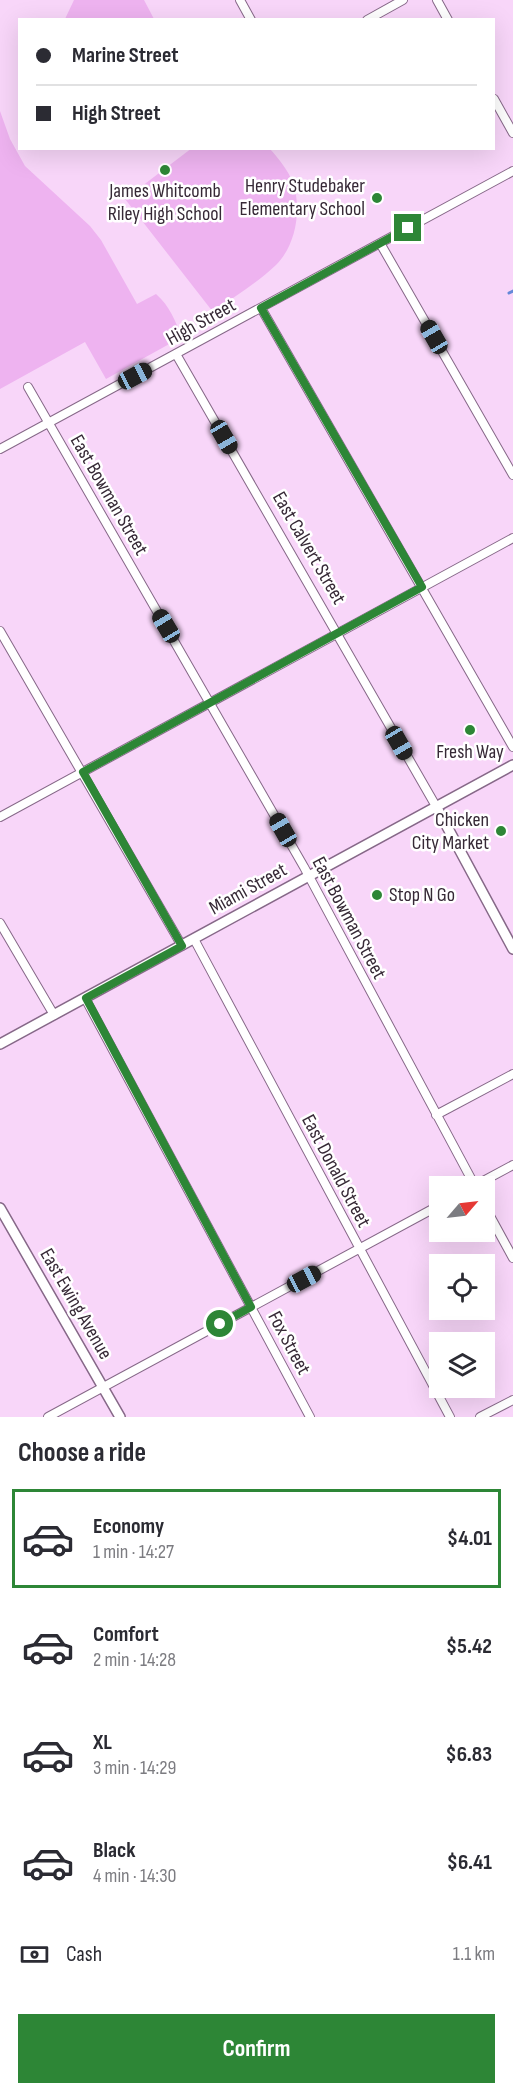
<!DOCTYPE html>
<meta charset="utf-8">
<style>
body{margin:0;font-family:"Sofia Sans Condensed",sans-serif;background:#f7f7f7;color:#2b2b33;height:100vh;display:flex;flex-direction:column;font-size:22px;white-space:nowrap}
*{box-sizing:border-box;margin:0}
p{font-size:20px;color:#7c7c81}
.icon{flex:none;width:33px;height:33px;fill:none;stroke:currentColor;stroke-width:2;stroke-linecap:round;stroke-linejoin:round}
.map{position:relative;height:1417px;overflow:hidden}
.sheet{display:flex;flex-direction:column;background:#fff;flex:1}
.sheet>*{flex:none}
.top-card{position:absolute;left:18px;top:18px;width:477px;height:132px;border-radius:0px;box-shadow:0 6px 24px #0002;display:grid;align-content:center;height:132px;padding:0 18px;background:#fff}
.needle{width:39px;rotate:62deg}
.tools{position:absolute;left:429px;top:1176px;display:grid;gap:12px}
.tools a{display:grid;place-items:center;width:66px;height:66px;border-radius:0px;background:#fff;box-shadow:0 6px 24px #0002;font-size:30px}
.end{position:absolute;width:27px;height:27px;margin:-14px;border:8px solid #2d8636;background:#fff;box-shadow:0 0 0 3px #fff}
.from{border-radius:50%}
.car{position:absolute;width:18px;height:36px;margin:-18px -9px;border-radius:8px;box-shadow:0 0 4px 2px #0007;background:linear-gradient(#222 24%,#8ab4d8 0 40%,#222 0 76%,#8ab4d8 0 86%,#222 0)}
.top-card b{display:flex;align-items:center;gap:21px;height:57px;font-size:22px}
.top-card b+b{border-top:2px solid #e1e1e2}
.top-card i{width:15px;height:15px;background:#2b2b33}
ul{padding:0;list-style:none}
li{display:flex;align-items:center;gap:18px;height:99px;margin:0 12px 9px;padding:0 6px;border:3px solid transparent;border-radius:0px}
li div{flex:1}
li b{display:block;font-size:22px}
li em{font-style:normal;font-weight:700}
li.active{border-color:#2d8636}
li>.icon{width:54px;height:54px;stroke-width:1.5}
h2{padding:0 18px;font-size:27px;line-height:72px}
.pay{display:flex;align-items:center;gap:15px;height:66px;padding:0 18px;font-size:22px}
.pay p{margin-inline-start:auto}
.action{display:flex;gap:12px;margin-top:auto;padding:12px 18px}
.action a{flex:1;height:69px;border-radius:0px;background:#2d8636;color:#fff;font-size:24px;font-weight:700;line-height:69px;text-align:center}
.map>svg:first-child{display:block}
.green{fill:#eeb3f0}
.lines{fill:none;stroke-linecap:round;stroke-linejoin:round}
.stream{stroke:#6588d8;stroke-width:3}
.minor-casing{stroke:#866888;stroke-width:10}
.tertiary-casing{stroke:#866888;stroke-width:12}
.minor{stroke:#fff;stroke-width:8}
.tertiary{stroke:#fff;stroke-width:9}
.route{stroke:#2d8636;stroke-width:8}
.poi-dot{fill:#2d8636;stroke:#fff;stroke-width:2}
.labels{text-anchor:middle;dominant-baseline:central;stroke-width:5;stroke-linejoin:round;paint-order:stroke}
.poi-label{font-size:20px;fill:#362936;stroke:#fff;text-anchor:end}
.street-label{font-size:20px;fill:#362936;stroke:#fff}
</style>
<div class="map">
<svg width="513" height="1417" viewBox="0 0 513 1417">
<rect width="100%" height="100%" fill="#f8d6f9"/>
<path class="green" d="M74 0H144L154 19H65Z
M0 111 10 139 25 166 90 226 101 240 137 304 156 294C170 306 175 321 182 337L106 379 85 342 0 389Z
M192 148 270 149C279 159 288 170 293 183 302 209 296 245 276 265 257 283 234 297 213 312L125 199Z"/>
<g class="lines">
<path class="stream" d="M509 293 513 291"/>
<defs>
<path id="minor" d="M240 0 251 20
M437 0 448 20
M367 20 403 0
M494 99 513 133
M380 243 513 475
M261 308 513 747
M176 354 437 808
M28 387 304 867 475 1186
M0 449 513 171
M0 631 182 946
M0 817 513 538
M0 923 54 1015
M194 939 450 1417
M85 998 310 1417
M436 1115 513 1074
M474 1186 513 1165
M484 1205 513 1258
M48 1417 440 1205
M480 1417 513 1400"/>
<path id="tertiary" d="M437 808 513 949
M0 1044 513 765
M0 1208 120 1417"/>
</defs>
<use href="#minor" class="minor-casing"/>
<use href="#tertiary" class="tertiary-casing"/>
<use href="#minor" class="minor"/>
<use href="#tertiary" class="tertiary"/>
</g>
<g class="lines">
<path class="route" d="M220 1324 251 1307 86 998 182 946 83 772 422 587 261 308 408 228"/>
</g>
<g class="poi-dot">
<circle cx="165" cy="170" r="6"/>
<circle cx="377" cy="198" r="6"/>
<circle cx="470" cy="730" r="6"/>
<circle cx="501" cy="831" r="6"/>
<circle cx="377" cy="895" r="6"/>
</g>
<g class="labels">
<g class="poi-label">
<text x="365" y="186">Henry Studebaker<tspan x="365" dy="23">Elementary School</tspan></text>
<text x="165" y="191" text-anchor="middle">James Whitcomb<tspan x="165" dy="23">Riley High School</tspan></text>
<text x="470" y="752" text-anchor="middle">Fresh Way</text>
<text x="489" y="820">Chicken<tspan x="489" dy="23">City Market</tspan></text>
<text x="389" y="895" text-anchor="start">Stop N Go</text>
</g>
<g class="street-label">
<text transform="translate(201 322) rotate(-29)">High Street</text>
<text transform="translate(109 495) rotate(60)">East Bowman Street</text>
<text transform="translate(309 548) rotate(60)">East Calvert Street</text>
<text transform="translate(248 889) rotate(-29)">Miami Street</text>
<text transform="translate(349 918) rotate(62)">East Bowman Street</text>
<text transform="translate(336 1171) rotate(62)">East Donald Street</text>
<text transform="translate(76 1304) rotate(60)">East Ewing Avenue</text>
<text transform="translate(289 1343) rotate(62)">Fox Street</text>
</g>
</g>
</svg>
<div class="tools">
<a><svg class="needle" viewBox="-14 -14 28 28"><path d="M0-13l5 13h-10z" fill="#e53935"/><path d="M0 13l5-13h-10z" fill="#7c7c81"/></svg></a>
<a><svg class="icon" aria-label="locate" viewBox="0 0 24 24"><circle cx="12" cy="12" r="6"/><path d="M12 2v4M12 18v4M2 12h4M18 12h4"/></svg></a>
<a><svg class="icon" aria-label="layers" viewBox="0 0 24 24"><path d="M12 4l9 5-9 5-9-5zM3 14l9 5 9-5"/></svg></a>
</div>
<i class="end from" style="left:220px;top:1324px"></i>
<i class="end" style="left:408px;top:228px"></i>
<i class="car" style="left:434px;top:337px;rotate:330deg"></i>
<i class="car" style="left:135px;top:376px;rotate:62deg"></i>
<i class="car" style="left:224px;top:437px;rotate:150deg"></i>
<i class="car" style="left:166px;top:626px;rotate:329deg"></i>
<i class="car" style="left:399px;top:743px;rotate:150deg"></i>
<i class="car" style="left:283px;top:830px;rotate:330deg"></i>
<i class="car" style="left:304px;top:1279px;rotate:62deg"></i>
<div class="top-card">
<b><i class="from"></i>Marine Street</b>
<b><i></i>High Street</b>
</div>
</div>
<section class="sheet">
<h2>Choose a ride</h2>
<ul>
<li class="active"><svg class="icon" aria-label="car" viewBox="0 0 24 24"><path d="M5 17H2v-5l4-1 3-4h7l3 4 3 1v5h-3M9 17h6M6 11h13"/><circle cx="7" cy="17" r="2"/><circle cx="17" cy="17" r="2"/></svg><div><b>Economy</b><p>1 min · 14:27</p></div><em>$4.01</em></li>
<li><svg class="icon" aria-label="car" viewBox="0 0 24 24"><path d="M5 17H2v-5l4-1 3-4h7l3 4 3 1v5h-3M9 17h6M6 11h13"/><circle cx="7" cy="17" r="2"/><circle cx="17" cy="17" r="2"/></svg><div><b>Comfort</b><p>2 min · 14:28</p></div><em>$5.42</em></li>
<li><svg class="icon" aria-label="car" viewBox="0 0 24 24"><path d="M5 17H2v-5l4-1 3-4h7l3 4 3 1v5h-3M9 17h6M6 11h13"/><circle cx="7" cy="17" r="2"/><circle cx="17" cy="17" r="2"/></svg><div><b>XL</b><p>3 min · 14:29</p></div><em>$6.83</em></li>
<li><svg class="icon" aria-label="car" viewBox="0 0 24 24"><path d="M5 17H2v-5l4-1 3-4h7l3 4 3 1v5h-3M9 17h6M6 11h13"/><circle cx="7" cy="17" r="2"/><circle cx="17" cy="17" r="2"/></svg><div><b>Black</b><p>4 min · 14:30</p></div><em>$6.41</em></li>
</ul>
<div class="pay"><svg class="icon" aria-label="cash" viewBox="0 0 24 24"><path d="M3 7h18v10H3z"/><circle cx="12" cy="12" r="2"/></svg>Cash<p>1.1 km</p></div>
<div class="action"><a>Confirm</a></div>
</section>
